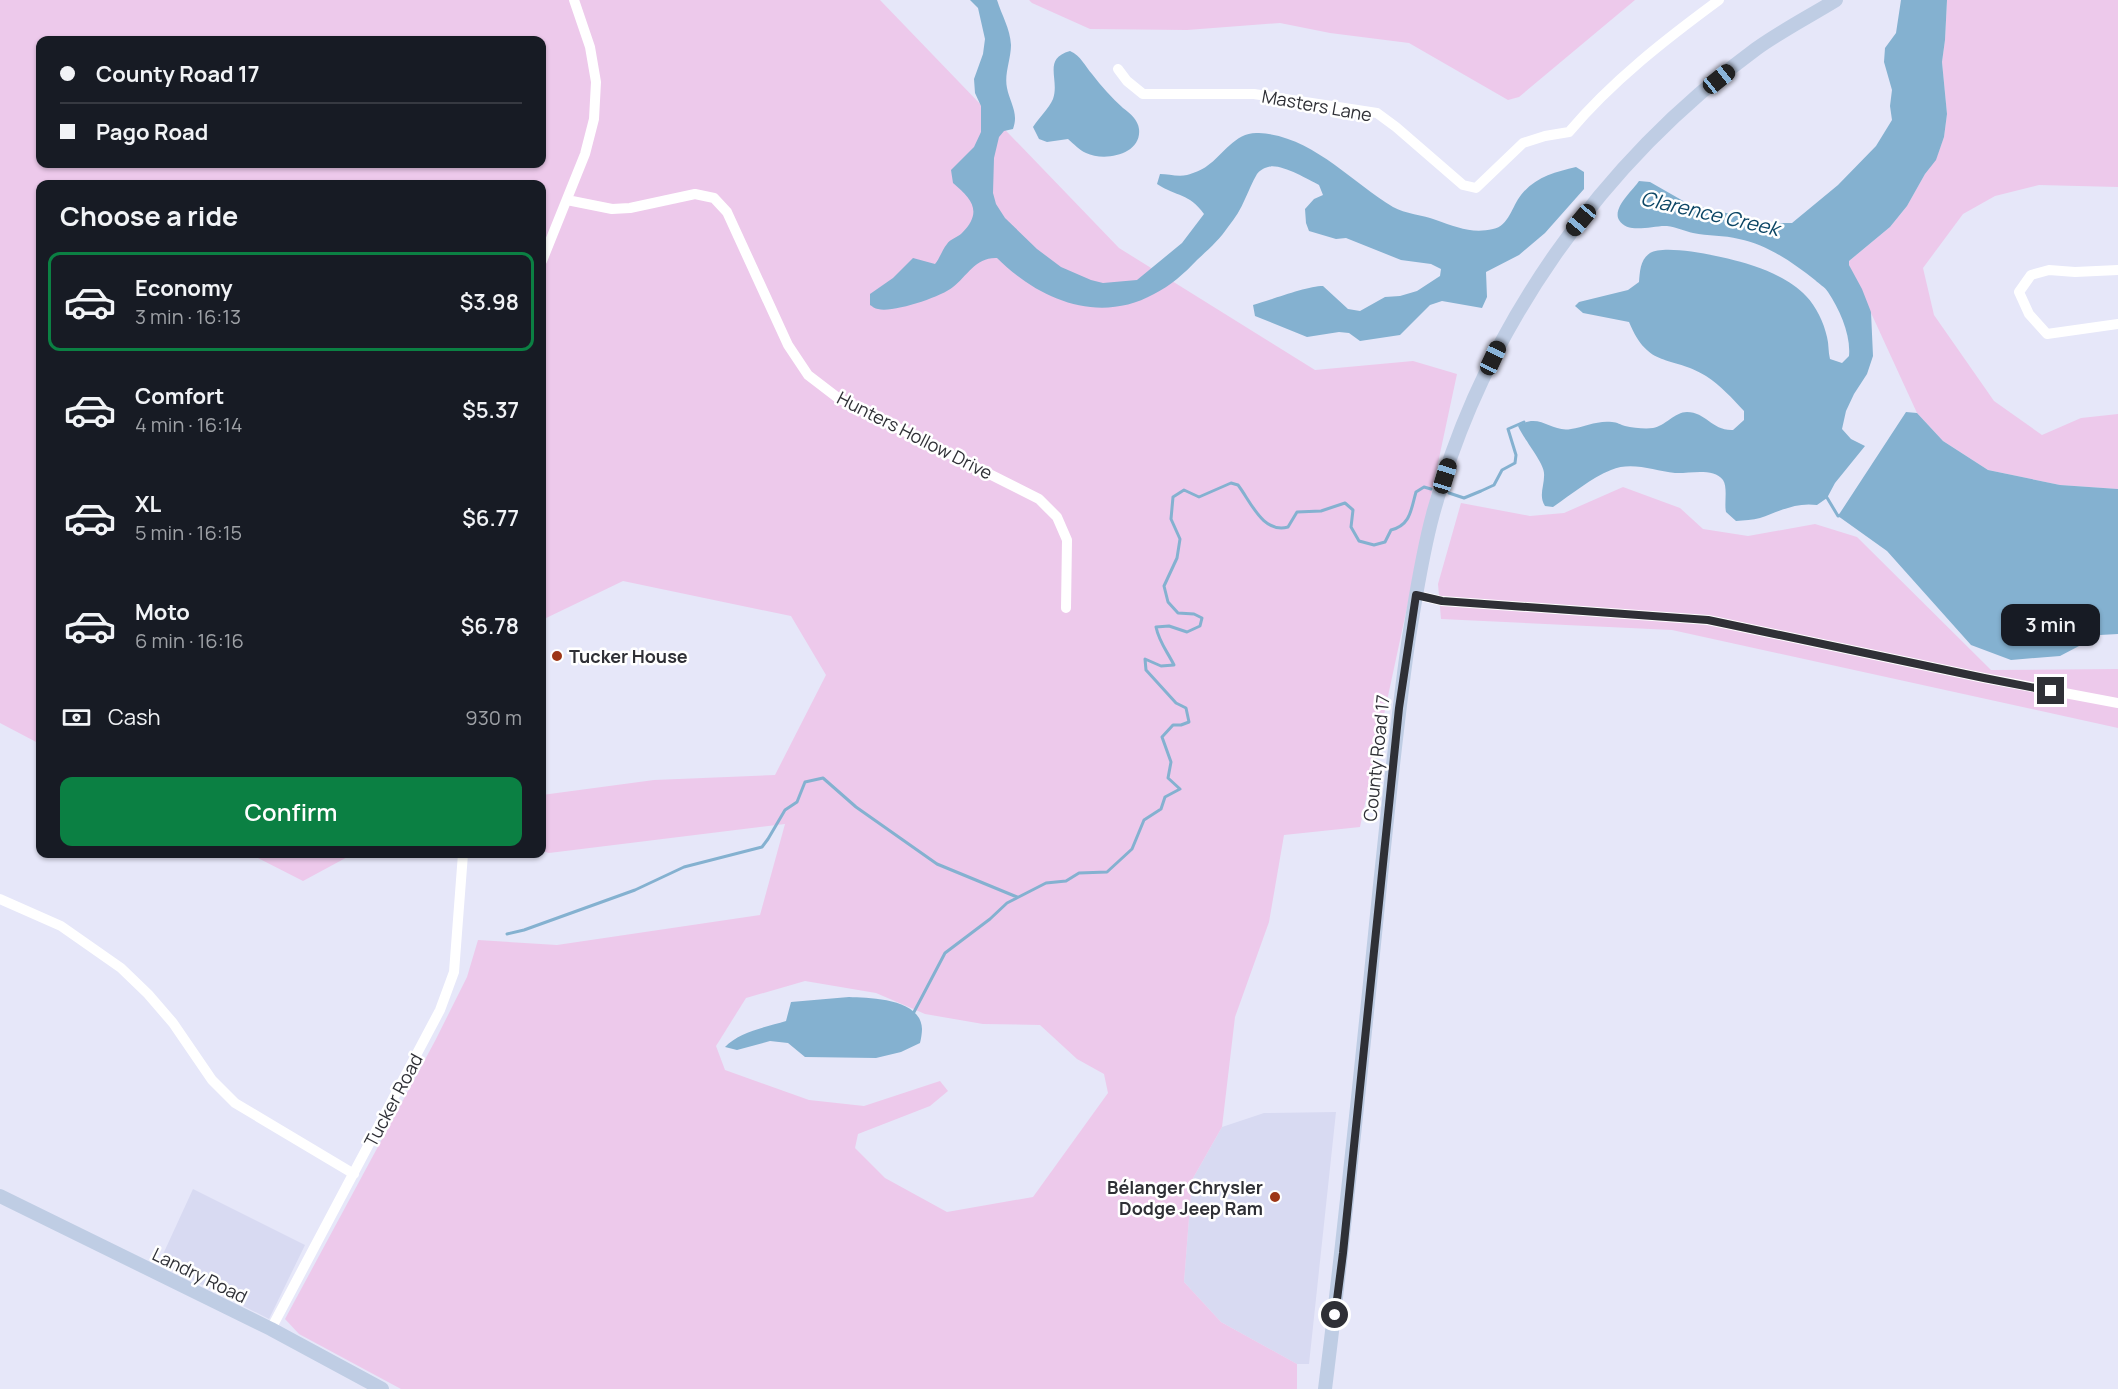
<!DOCTYPE html>
<meta charset="utf-8">
<style>
body{margin:0;font-family:Manrope,sans-serif;background:#242831;color:#f1f3f6;height:100vh;display:flex;flex-direction:column;font-size:22px;white-space:nowrap}
*{box-sizing:border-box;margin:0}
p{font-size:20px;color:#9ea1a6}
.icon{flex:none;width:33px;height:33px;fill:none;stroke:currentColor;stroke-width:2;stroke-linecap:round;stroke-linejoin:round}
.map{position:relative;flex:1;overflow:hidden}
.drawer{position:absolute;left:36px;top:180px;width:510px;height:678px;display:flex;flex-direction:column;background:#171b24;border-radius:12px;box-shadow:0 2px 4px #0004}
.drawer>*{flex:none}
.top-card{position:absolute;left:36px;top:36px;width:510px;height:132px;border-radius:12px;box-shadow:0 2px 4px #0004;display:grid;align-content:center;height:132px;padding:0 24px;background:#171b24}
.end{position:absolute;width:27px;height:27px;margin:-14px;border:8px solid #2f3036;background:#fff;box-shadow:0 0 0 3px #fff}
.from{border-radius:50%}
.bubble{position:absolute;height:42px;border-radius:12px;background:#171b24;box-shadow:0 2px 4px #0004;font-size:20px;font-weight:600;line-height:42px;text-align:center}
.car{position:absolute;width:18px;height:36px;margin:-18px -9px;border-radius:8px;box-shadow:0 0 4px 2px #0007;background:linear-gradient(#222 24%,#8ab4d8 0 40%,#222 0 76%,#8ab4d8 0 86%,#222 0)}
.top-card b{display:flex;align-items:center;gap:21px;height:57px;font-size:22px}
.top-card b+b{border-top:2px solid #363941}
.top-card i{width:15px;height:15px;background:#f1f3f6}
ul{padding:0;list-style:none}
li{display:flex;align-items:center;gap:18px;height:99px;margin:0 12px 9px;padding:0 12px;border:3px solid transparent;border-radius:12px}
li div{flex:1}
li b{display:block;font-size:22px}
li em{font-style:normal;font-weight:600}
li.current{border-color:#0b8043}
li>.icon{width:54px;height:54px;stroke-width:1.5}
h2{padding:0 24px;font-size:27px;line-height:72px}
.pay{display:flex;align-items:center;gap:15px;height:66px;padding:0 24px;font-size:22px}
.pay p{margin-inline-start:auto}
.cta{display:flex;gap:12px;margin-top:auto;padding:12px 24px}
.cta a{flex:1;height:69px;border-radius:12px;background:#0b8043;color:#fff;font-size:24px;font-weight:600;line-height:69px;text-align:center}
.map>svg:first-child{display:block}
.built{fill:#d8daf2}
.green{fill:#edc9eb;fill-rule:evenodd}
.water{fill:#84b1d0}
.lines{fill:none;stroke-linecap:round;stroke-linejoin:round}
.stream{stroke:#84b1d0;stroke-width:3}
.minor{stroke:#fff;stroke-width:10}
.major{stroke:#bfcde4;stroke-width:14}
.route{stroke:#2f3036;stroke-width:8}
.poi-dot{fill:#9d3517;stroke:#fff;stroke-width:2}
.labels{text-anchor:middle;dominant-baseline:central;stroke-width:5;stroke-linejoin:round;paint-order:stroke}
.street-label{font-size:18px;fill:#2f3036;stroke:#fff}
.poi-label{font-size:18px;font-weight:bold;fill:#2f3036;stroke:#fff;text-anchor:start}
.water-label{font-size:20px;font-style:italic;fill:#0c4665;stroke:#fff}
</style>
<div class="map">
<svg width="2118" height="1389" viewBox="0 0 2118 1389">
<rect width="100%" height="100%" fill="#e6e7f9"/>
<path class="built" d="M1336 1112 1309 1364H1297L1221 1322 1184 1282 1192 1180 1222 1127 1264 1113Z
M193 1189 305 1245 269 1319 159 1263Z"/>
<path class="green" d="M0 0H880L1119 248 1315 370 1413 361 1457 374 1360 827 1284 835 1269 922 1235 1017 1222 1127 1192 1180 1184 1282 1221 1322 1297 1364V1389H401L299 1334 285 1319 435 1041 467 977 478 940 557 945 760 915 785 824 549 853 542 851V795L654 780 775 775 826 675 791 616 623 581 542 620V184H40V744L0 723ZM40 40H542V164H40ZM805 981 876 993 925 1014 983 1024 1040 1025 1077 1059 1104 1074 1108 1093 1033 1197 947 1212 885 1178 855 1148 858 1134 930 1106 948 1091 940 1081 864 1106 809 1100 725 1070 716 1046 746 998Z
M1029 0H1635L1519 97 1508 100 1409 43 1330 33 1280 23 1187 30 1090 29 1032 3Z
M1947 0H2118V187L2039 185 1995 196 1963 214 1923 268 1934 315 1994 401 2042 435 2081 418 2118 414V489L2060 485 1988 470 1943 441 1917 413 1849 265V261L1890 227 1907 206 1925 174 1936 159 1944 137 1947 114 1942 62 1945 40Z
M1623 487 1680 508 1703 529 1748 536 1815 524 1857 537 1991 670 2118 669V728L1672 630 1441 619 1438 584 1461 503 1530 516 1564 513Z
M250 854H353L303 881Z"/>
<path class="water" d="M970 0H997C1002 16 1010 28 1011 45 1011 59 1004 74 1007 88 1010 103 1019 113 1013 129L1004 131 999 137 994 158 993 193 996 204 1005 218 1037 249 1061 267 1091 280 1103 283 1137 280 1182 243 1204 214C1189 193 1177 197 1157 184L1160 174C1168 174 1178 177 1187 175 1194 173 1202 170 1207 166 1224 154 1236 131 1259 133 1312 136 1350 181 1393 207 1405 214 1423 215 1436 220 1456 227 1472 234 1493 229 1509 226 1512 206 1521 195 1535 177 1555 172 1576 167L1584 172V189L1545 233 1519 255 1486 272 1487 297 1482 308 1442 301 1430 305 1400 335 1360 341 1349 333 1339 332 1307 337 1255 316 1253 305C1271 300 1307 286 1323 286L1348 309 1360 311 1385 297 1400 296 1417 291 1440 276 1441 269 1431 264 1401 260 1346 238 1336 239 1309 231 1306 223 1305 209 1314 199 1323 195 1319 185C1307 179 1280 163 1268 167 1264 168 1259 171 1257 174 1252 182 1249 191 1245 199 1241 209 1235 218 1228 227 1220 239 1208 250 1197 260 1185 273 1170 286 1154 294 1098 325 1038 299 997 258 976 257 967 276 953 287 941 297 893 313 878 309 875 309 872 306 870 305V294L893 278 913 258 935 264C940 258 942 250 947 244 950 239 958 237 962 233 983 212 972 199 953 183L951 170 974 147 981 132V106L975 93 974 79 983 54 985 39 978 8Z
M1901 0H1947L1945 40 1942 62 1947 114 1944 137 1936 160 1925 174 1907 206 1890 227 1849 261V265L1862 289 1871 312 1873 356 1867 374 1854 394 1846 411 1842 429 1851 439 1865 446 1835 483 1827 498 1817 505C1796 502 1780 511 1760 518 1753 520 1744 520 1736 521L1726 512C1724 503 1728 488 1723 480 1713 467 1688 474 1675 473 1654 471 1632 461 1611 470 1591 478 1572 494 1553 507L1545 506C1538 495 1545 485 1544 473 1544 463 1523 438 1518 426 1540 412 1551 433 1571 429 1584 427 1598 420 1612 422 1617 422 1621 425 1625 426 1633 428 1646 429 1653 428 1665 426 1675 412 1687 412 1706 412 1712 431 1733 430L1744 420V411C1732 398 1721 386 1706 376 1670 354 1649 370 1629 322L1583 313 1575 306 1579 302 1628 290 1639 282C1640 271 1640 260 1650 253 1667 243 1735 259 1754 266 1772 272 1793 282 1806 296 1816 306 1824 323 1827 337 1829 344 1828 352 1830 359L1842 363 1849 356C1851 335 1840 310 1828 292 1825 287 1819 284 1815 280 1792 262 1768 245 1739 239 1724 235 1708 236 1693 233 1685 231 1676 227 1667 226 1653 225 1628 235 1619 220 1612 208 1633 190 1639 181L1650 182 1685 202 1705 208 1769 223H1792L1838 185 1876 146 1892 120 1890 106 1892 90 1884 62 1885 48 1896 33Z
M1070 51C1081 56 1085 66 1092 74 1101 86 1112 98 1123 108 1130 113 1138 120 1139 129 1142 155 1104 162 1086 153 1079 150 1074 144 1068 139L1047 142 1039 139 1033 127C1039 118 1049 108 1053 99 1060 79 1042 59 1070 51Z
M1906 412 1917 413 1943 441 1988 470 2060 485 2118 489V634L2100 635 2060 656 2011 660 1971 645 1887 551 1838 516Z
M849 997C870 998 921 998 922 1029 922 1033 921 1039 920 1043L901 1052 876 1058 805 1057 788 1043 770 1041 737 1050 725 1047C739 1032 766 1027 786 1021L791 1002Z"/>
<g class="lines">
<path class="stream" d="M1449 493 1464 498 1481 491 1494 485 1502 470 1515 463 1516 455 1508 429 1524 422
M1826 496 1838 516 1841 515
M507 934 524 930 635 890 684 867 762 847 768 839 785 810 797 802 805 782 823 778 856 807 937 864 1017 897
M914 1012 945 953 990 919 1007 903 1046 883 1066 881 1079 873 1107 872 1132 849 1144 820 1161 809 1165 797 1180 789 1168 778 1171 762 1162 737 1173 725H1181L1189 722 1186 708 1176 703 1146 670 1145 659 1161 666 1174 665C1167 651 1159 642 1156 627L1169 626 1187 632 1200 626 1202 618 1194 614 1178 613 1168 602 1164 586 1177 558 1180 539 1171 519 1173 497 1184 490 1199 497 1231 483 1238 485C1251 502 1263 534 1288 527L1297 512 1321 511 1345 503 1353 510 1351 527 1359 541 1374 545 1385 542 1391 530C1411 525 1411 509 1416 492L1424 487 1431 489"/>
<path class="minor" d="M1118 69 1127 81 1143 94H1254L1377 113 1396 127 1463 185 1476 188 1523 143 1545 136 1569 132C1612 81 1666 39 1719 0
M567 200 612 209 630 208 695 194 714 198 727 212 788 345 808 375 838 398 1039 499 1057 517 1067 540 1066 608
M542 261 585 154 594 119 596 82 590 47 574 0
M2118 270 2075 272 2049 270 2031 275 2019 292 2029 314 2047 334 2118 324
M1416 595 1442 601 1708 620 1984 678 2118 703
M0 899 61 926 121 968 148 994 173 1023 212 1080 235 1103 354 1174
M271 1329 440 1010 454 972 463 854"/>
<path class="major" d="M0 1196 271 1329 382 1389
M1325 1389C1346 1221 1363 1053 1380 885 1389 802 1397 719 1409 637 1416 596 1422 554 1433 514 1483 329 1601 162 1756 49 1781 31 1810 16 1836 0"/>
</g>
<g class="lines">
<path class="route" d="M1335 1315 1343 1253 1399 708 1416 595 1442 601 1708 620 1984 678 2051 691"/>
</g>
<g class="poi-dot">
<circle cx="557" cy="656" r="6"/>
<circle cx="1275" cy="1197" r="6"/>
</g>
<g class="labels">
<g class="street-label">
<text transform="translate(1317 105) rotate(10)">Masters Lane</text>
<text transform="translate(915 435) rotate(27)">Hunters Hollow Drive</text>
<text transform="translate(1376 758) rotate(-84)">County Road 17</text>
<text transform="translate(393 1100) rotate(-62)">Tucker Road</text>
<text transform="translate(200 1275) rotate(26)">Landry Road</text>
</g>
<g class="poi-label">
<text x="569" y="656">Tucker House</text>
<text x="1263" y="1187" text-anchor="end">Bélanger Chrysler<tspan x="1263" dy="21">Dodge Jeep Ram</tspan></text>
</g>
<g class="water-label">
<text transform="translate(1710 213) rotate(13)">Clarence Creek</text>
</g>
</g>
</svg>
<i class="end from" style="left:1335px;top:1315px"></i>
<i class="end" style="left:2051px;top:691px"></i>
<div class="bubble" style="left:2001px;top:604px;width:99px">3 min</div>
<i class="car" style="left:1719px;top:79px;rotate:51deg"></i>
<i class="car" style="left:1581px;top:220px;rotate:220deg"></i>
<i class="car" style="left:1493px;top:358px;rotate:25deg"></i>
<i class="car" style="left:1445px;top:476px;rotate:17deg"></i>
<div class="top-card">
<b><i class="from"></i>County Road 17</b>
<b><i></i>Pago Road</b>
</div>
<section class="drawer">
<h2>Choose a ride</h2>
<ul>
<li class="current"><svg class="icon" aria-label="car" viewBox="0 0 24 24"><path d="M5 17H2v-5l4-1 3-4h7l3 4 3 1v5h-3M9 17h6M6 11h13"/><circle cx="7" cy="17" r="2"/><circle cx="17" cy="17" r="2"/></svg><div><b>Economy</b><p>3 min · 16:13</p></div><em>$3.98</em></li>
<li><svg class="icon" aria-label="car" viewBox="0 0 24 24"><path d="M5 17H2v-5l4-1 3-4h7l3 4 3 1v5h-3M9 17h6M6 11h13"/><circle cx="7" cy="17" r="2"/><circle cx="17" cy="17" r="2"/></svg><div><b>Comfort</b><p>4 min · 16:14</p></div><em>$5.37</em></li>
<li><svg class="icon" aria-label="car" viewBox="0 0 24 24"><path d="M5 17H2v-5l4-1 3-4h7l3 4 3 1v5h-3M9 17h6M6 11h13"/><circle cx="7" cy="17" r="2"/><circle cx="17" cy="17" r="2"/></svg><div><b>XL</b><p>5 min · 16:15</p></div><em>$6.77</em></li>
<li><svg class="icon" aria-label="car" viewBox="0 0 24 24"><path d="M5 17H2v-5l4-1 3-4h7l3 4 3 1v5h-3M9 17h6M6 11h13"/><circle cx="7" cy="17" r="2"/><circle cx="17" cy="17" r="2"/></svg><div><b>Moto</b><p>6 min · 16:16</p></div><em>$6.78</em></li>
</ul>
<div class="pay"><svg class="icon" aria-label="cash" viewBox="0 0 24 24"><path d="M3 7h18v10H3z"/><circle cx="12" cy="12" r="2"/></svg>Cash<p>930 m</p></div>
<div class="cta"><a>Confirm</a></div>
</section>
</div>
